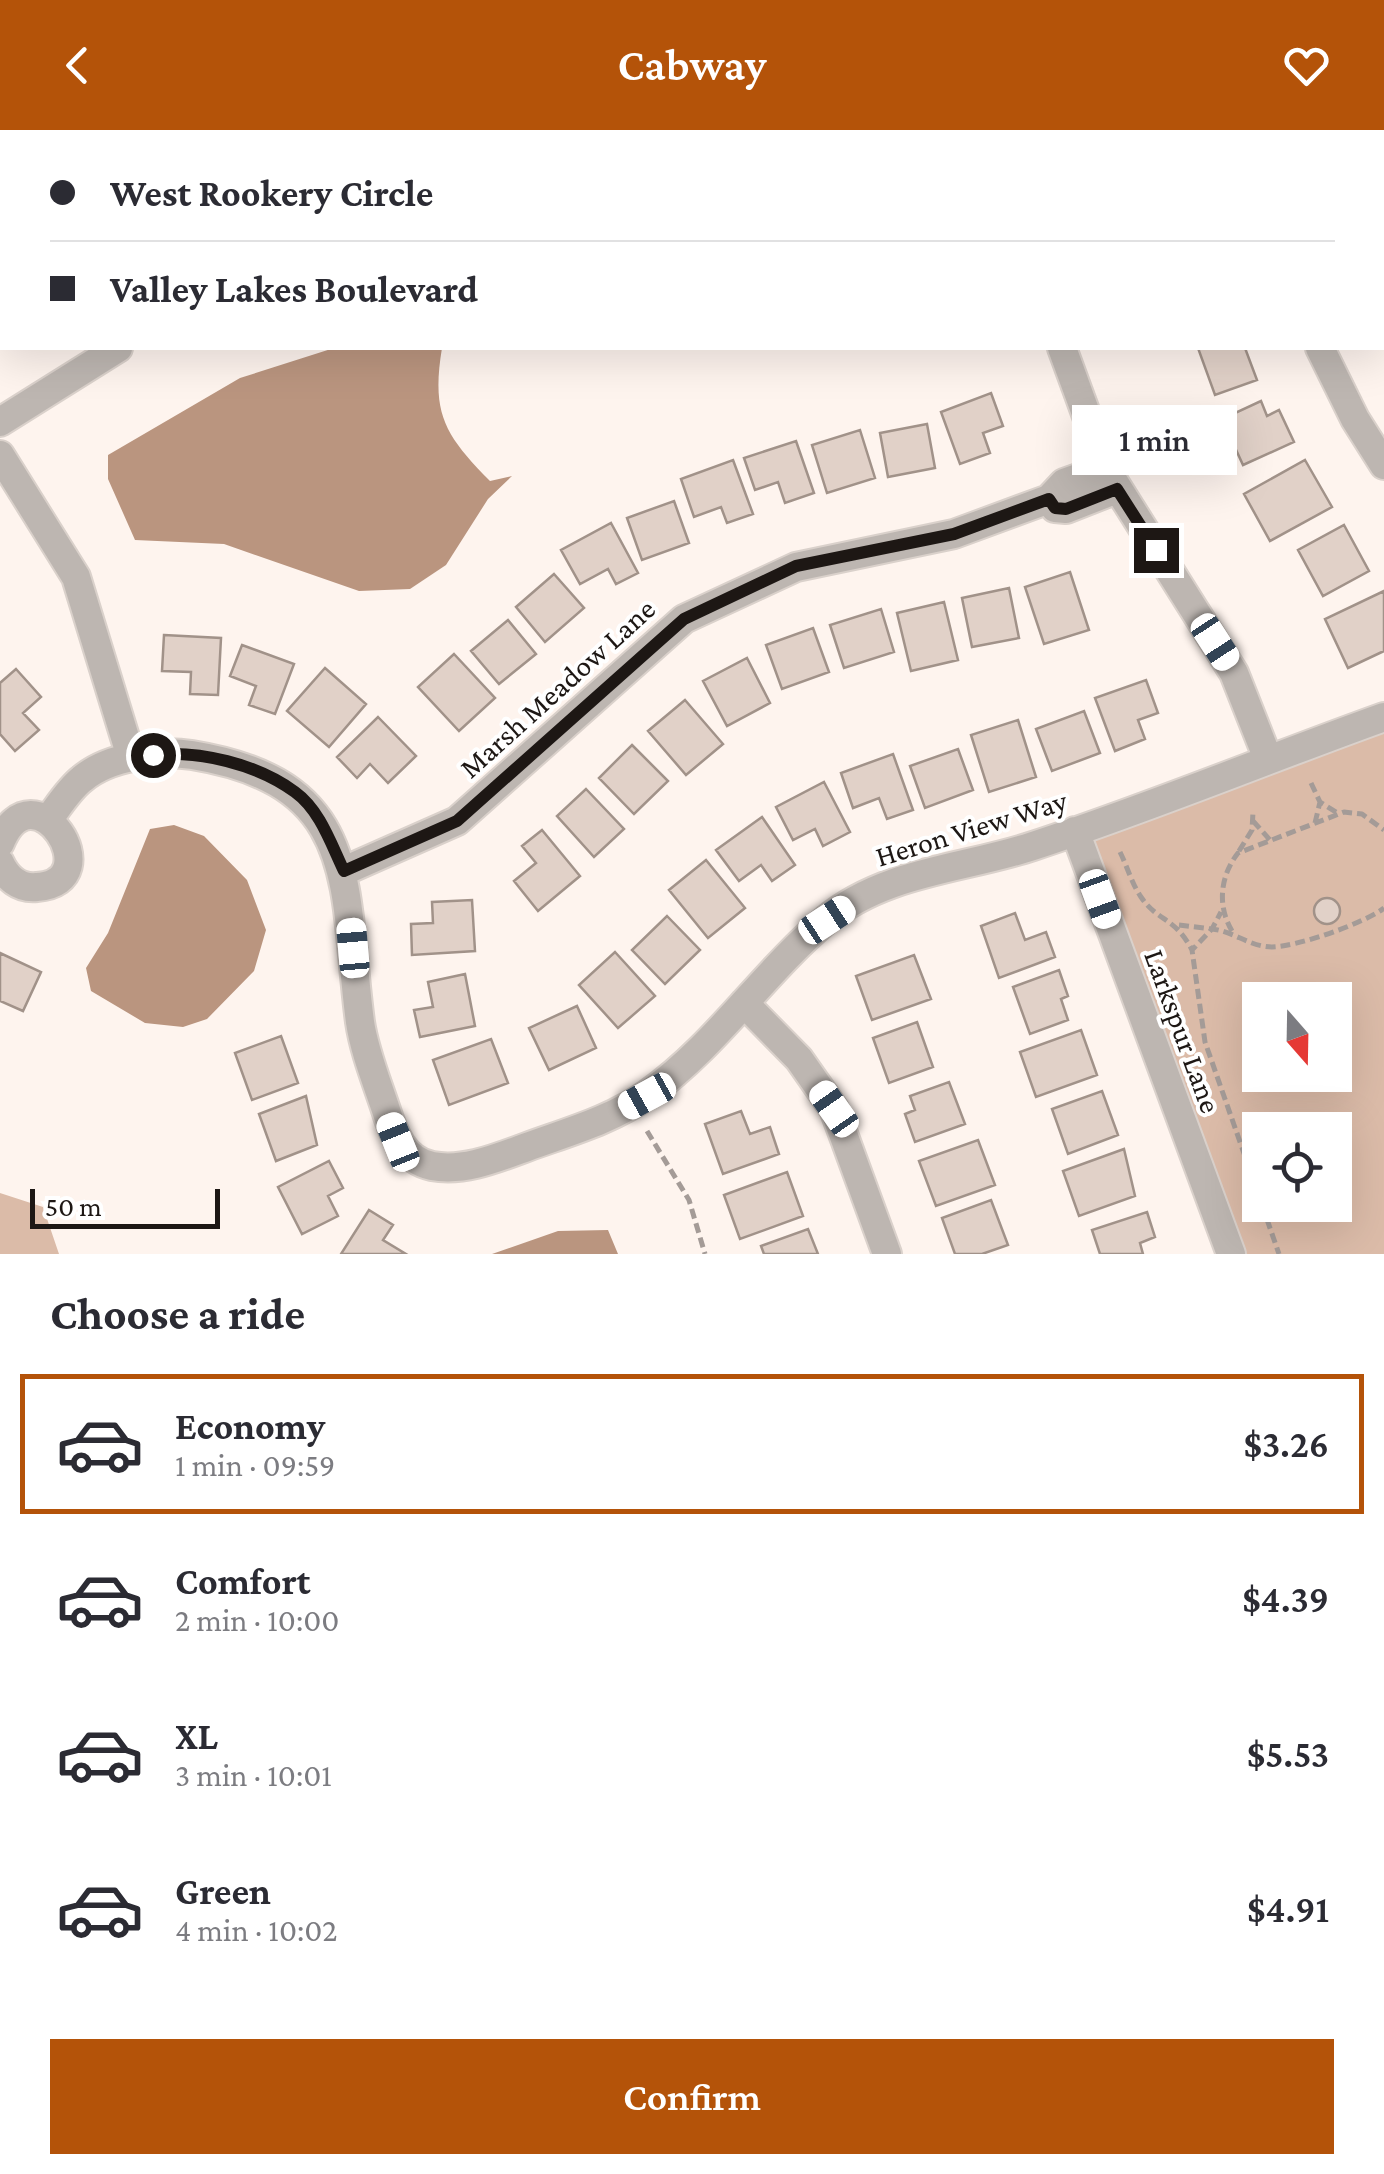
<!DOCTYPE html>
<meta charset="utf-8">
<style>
body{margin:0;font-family:"Crimson Pro",serif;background:#f2f2f3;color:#2b2b33;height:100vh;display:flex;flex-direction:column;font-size:38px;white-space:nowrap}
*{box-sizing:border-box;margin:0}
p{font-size:32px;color:#7c7c81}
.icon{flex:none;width:55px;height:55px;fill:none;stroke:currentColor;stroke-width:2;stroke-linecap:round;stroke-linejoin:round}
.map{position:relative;height:1124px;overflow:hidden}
.sheet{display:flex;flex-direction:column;background:#fff;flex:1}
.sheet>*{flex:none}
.guide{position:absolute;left:0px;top:0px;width:1385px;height:220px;box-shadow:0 10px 40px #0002;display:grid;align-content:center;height:220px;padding:0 50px;background:#fff}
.needle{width:65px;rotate:160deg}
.buttons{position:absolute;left:1242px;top:852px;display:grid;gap:20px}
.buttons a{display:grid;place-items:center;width:110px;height:110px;border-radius:0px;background:#fff;box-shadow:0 10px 40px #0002;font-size:50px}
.scale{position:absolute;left:30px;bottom:25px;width:190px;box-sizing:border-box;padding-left:10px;border:5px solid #1d1714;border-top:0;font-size:28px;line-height:35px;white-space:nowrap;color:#1d1714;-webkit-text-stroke:8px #fff;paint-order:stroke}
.end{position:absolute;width:45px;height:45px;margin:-22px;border:12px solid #1d1714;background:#fff;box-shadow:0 0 0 5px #fff}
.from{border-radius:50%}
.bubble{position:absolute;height:70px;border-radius:0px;background:#fff;box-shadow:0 10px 40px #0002;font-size:32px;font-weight:600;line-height:70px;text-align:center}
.car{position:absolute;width:30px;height:60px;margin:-30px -15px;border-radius:12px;box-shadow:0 0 8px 2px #0007;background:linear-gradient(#fff 24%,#345 0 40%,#fff 0 76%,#345 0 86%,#fff 0)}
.guide b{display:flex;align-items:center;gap:35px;height:95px;font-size:38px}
.guide b+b{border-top:2px solid #e1e1e2}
.guide i{width:25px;height:25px;background:#2b2b33}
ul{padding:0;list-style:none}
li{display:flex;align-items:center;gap:30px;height:140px;margin:0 20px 15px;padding:0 30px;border:5px solid transparent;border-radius:0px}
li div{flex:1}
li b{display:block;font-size:38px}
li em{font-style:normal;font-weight:600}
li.on{border-color:#b45309}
li>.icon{width:90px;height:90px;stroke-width:1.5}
h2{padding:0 50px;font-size:45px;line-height:120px}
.primary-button{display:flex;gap:20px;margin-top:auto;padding:20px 50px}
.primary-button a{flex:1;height:115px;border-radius:0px;background:#b45309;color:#fff;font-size:40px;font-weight:600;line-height:115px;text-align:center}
header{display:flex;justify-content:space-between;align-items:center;height:130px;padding:0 50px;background:#b45309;color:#fff;font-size:45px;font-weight:600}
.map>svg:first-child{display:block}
.green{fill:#dbbba8;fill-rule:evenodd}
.water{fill:#ba957f}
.building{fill:#e1d1c8;stroke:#a19289;stroke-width:2.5}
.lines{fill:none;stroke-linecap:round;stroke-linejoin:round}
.minor-casing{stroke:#dad1cb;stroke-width:32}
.path{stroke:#a49b97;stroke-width:5;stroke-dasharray:10 5;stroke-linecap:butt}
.minor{stroke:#bdb6b1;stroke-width:28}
.route{stroke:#1d1714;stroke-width:12}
.labels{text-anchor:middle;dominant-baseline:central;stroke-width:8;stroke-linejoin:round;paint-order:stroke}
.street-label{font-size:30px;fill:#1d1714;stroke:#fff}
</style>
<header><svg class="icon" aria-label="back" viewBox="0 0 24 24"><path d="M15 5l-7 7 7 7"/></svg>Cabway<svg class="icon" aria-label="heart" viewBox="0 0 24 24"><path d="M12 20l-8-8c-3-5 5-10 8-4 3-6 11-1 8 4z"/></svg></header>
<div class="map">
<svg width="1384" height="1124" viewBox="0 0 1384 1124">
<rect width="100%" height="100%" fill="#fef4ee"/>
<path class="green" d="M1384 602V1124H1246L1093 706ZM1260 870H1335V945H1260ZM1260 1000H1335V1075H1260Z
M0 1063 43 1077 59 1124H0Z"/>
<path class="water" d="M334 218H442C431 284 445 305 490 351L512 346 488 369 446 435 410 459 359 461 224 414 135 410 108 349V325L240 248Z
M174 695 204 706 247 750 266 800 254 841 207 889 183 897 145 893 91 861 86 838 108 803 150 699Z
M608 1100 618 1124H492L558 1101Z"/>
<path class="building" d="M1198 218H1245L1257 250 1215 265Z
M991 263 1003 296 983 303 990 323 960 334 941 282Z
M1261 271 1267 286 1279 280 1294 312 1243 335 1222 289Z
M927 294 935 338 888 347 880 303Z
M860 300 875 348 827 363 812 315Z
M796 311 814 363 785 373 778 352 755 360 744 328Z
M733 330 753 384 727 393 721 377 694 387 681 349Z
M1305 330 1332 377 1270 411 1244 364Z
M674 371 689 413 642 430 627 388Z
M611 393 638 443 616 454 608 439 580 454 561 420Z
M1344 395 1369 441 1323 466 1298 420Z
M1070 442 1089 500 1044 514 1025 457Z
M554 444 584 478 545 512 516 477Z
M1009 458 1019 508 972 517 962 468Z
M1384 461V521L1348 538 1325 489Z
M944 472 958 530 911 541 897 483Z
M881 479 894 522 844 538 830 495Z
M508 490 536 524 499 554 471 521Z
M813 498 829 542 782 559 766 515Z
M164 505 221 508 218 565 190 564 191 542 162 541Z
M242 515 294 534 275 584 249 575 256 556 230 546Z
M454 524 495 568 459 601 418 557Z
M747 528 770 573 727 596 703 551Z
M325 538 366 574 329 617 287 581Z
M16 539 41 567 23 583 39 600 15 621 0 604V553Z
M1146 550 1158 583 1138 590 1145 609 1115 621 1095 568Z
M685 570 723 614 686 645 648 601Z
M1084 581 1100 623 1052 641 1036 599Z
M378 587 416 626 388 653 370 634 357 648 337 627Z
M1018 590 1036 647 989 662 971 605Z
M632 615 668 651 634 684 599 648Z
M958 619 973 660 925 678 910 636Z
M893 624 913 680 887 689 879 668 853 678 841 643Z
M824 652 850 702 823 716 815 699 793 710 776 677Z
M586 659 624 699 594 727 557 686Z
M762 687 795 735 772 751 761 735 739 751 716 720Z
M542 700 580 746 538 781 514 751 536 733 522 716Z
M706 730 745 778 708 808 669 760Z
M1314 781a13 13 0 1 1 26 0a13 13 0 1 1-26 0Z
M472 770 475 821 412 825 411 794 433 793 432 772Z
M1015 783 1025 810 1046 802 1055 827 999 848 981 796Z
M667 786 700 820 665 854 632 820Z
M615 822 655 866 618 898 579 855Z
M0 823 41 842 23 881 0 871Z
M914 825 931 869 872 890 856 846Z
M1059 840 1068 866 1061 869 1068 890 1030 904 1013 857Z
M465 844 475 896 420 907 414 880 433 877 428 852Z
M577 876 596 918 549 940 529 898Z
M917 892 933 937 889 953 873 908Z
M1081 900 1097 945 1036 967 1020 922Z
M281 906 298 953 252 970 235 923Z
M491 909 508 953 449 975 433 930Z
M949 952 965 994 915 1012 905 984 915 980 910 966Z
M1102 961 1118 1005 1068 1024 1052 979Z
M306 966 317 1015 276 1031 259 984Z
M741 981 750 1004 770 997 779 1024 723 1044 705 994Z
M978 1010 995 1055 936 1076 919 1031Z
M1124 1019 1135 1066 1079 1086 1063 1041Z
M329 1031 343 1058 328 1066 338 1086 302 1104 278 1057Z
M787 1042 803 1086 740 1109 724 1065Z
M991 1070 1008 1115 982 1124H955L942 1088Z
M369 1080 393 1095 383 1110 406 1124H341Z
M1147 1082 1155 1107 1140 1113 1143 1124H1100L1092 1100Z
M808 1099 818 1124H764L761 1116Z"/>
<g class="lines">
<defs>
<path id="minor" d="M230 0 231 2
M1275 0V2
M1031 2V0
M1062 218 1107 341 1234 543 1268 629
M1320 218 1355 289 1384 335
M0 292 118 218
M0 325 76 447 131 627
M1049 369 1055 378 1066 379 1117 359
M48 690C58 677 69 659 82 649 109 626 159 620 192 625 363 653 342 756 360 892 364 920 376 950 385 977 393 1003 403 1030 432 1036 464 1042 497 1028 527 1017 568 1002 612 990 648 964 716 916 763 843 826 790 885 741 964 739 1033 716 1152 677 1267 629 1384 587
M1075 701 1231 1124
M0 713C34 632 112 752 37 757 19 759 7 748 0 733
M344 741 457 691 684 489 796 437 954 404 1049 369 1064 353 1106 338
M744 873 799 929 834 979 887 1124"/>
</defs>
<use href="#minor" class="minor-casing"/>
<path class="path" d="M1311 653 1320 672 1339 684
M1253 691 1270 710
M1315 693 1320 672
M1239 721 1252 700 1253 682
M1120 722C1127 736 1132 754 1141 767 1158 792 1175 787 1192 820
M1179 795 1212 799 1221 782
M1232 801C1217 776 1220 746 1238 723L1344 682 1362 684 1384 700
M647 1001 689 1070 705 1124
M1260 1069 1205 912 1192 820 1212 799C1233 801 1250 817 1272 817 1296 817 1365 793 1384 778
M1262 1075 1279 1124"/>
<use href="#minor" class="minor"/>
</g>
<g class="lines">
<path class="route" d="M153 625C199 620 257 634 295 662 320 680 331 714 344 741L457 691 684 489 796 436 954 404 1049 369 1055 378 1066 379 1117 359 1156 420"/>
</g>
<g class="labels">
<g class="street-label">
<text transform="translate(557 558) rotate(-42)">Marsh Meadow Lane</text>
<text transform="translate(971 698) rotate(-17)">Heron View Way</text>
<text transform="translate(1183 901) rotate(70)">Larkspur Lane</text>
</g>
</g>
</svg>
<div class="buttons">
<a><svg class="needle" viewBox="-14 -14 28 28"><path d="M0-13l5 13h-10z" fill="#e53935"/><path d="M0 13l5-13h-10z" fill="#7c7c81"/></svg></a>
<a><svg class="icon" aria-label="locate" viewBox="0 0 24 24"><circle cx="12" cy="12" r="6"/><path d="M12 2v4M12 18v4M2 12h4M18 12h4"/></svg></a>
</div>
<div class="scale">50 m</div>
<i class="end from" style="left:153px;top:625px"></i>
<i class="end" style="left:1156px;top:420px"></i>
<div class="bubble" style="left:1072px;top:275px;width:165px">1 min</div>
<i class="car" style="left:1215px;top:512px;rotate:147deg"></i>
<i class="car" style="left:1100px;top:769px;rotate:160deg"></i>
<i class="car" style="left:827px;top:790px;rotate:57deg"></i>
<i class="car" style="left:353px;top:818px;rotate:355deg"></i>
<i class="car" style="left:647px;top:966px;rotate:241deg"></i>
<i class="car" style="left:834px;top:979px;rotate:325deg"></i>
<i class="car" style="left:398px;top:1012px;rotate:338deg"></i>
<div class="guide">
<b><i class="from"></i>West Rookery Circle</b>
<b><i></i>Valley Lakes Boulevard</b>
</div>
</div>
<section class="sheet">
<h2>Choose a ride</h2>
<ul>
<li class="on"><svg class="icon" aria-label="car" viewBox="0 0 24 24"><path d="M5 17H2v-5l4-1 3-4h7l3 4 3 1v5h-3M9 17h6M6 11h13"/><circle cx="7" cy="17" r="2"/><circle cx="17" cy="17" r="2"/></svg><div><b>Economy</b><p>1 min · 09:59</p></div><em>$3.26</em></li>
<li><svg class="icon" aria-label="car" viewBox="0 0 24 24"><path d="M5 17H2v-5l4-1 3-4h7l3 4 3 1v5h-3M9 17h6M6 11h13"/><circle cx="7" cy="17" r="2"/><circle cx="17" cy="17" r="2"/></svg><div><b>Comfort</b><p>2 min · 10:00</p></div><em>$4.39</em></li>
<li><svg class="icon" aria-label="car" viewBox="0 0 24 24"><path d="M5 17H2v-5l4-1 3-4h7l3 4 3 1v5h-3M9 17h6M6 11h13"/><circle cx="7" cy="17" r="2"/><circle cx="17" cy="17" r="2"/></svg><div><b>XL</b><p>3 min · 10:01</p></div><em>$5.53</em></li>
<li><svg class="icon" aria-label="car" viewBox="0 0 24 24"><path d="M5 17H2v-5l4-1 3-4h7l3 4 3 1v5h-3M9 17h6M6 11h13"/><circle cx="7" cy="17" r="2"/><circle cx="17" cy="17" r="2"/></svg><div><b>Green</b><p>4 min · 10:02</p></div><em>$4.91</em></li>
</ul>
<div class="primary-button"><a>Confirm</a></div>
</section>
